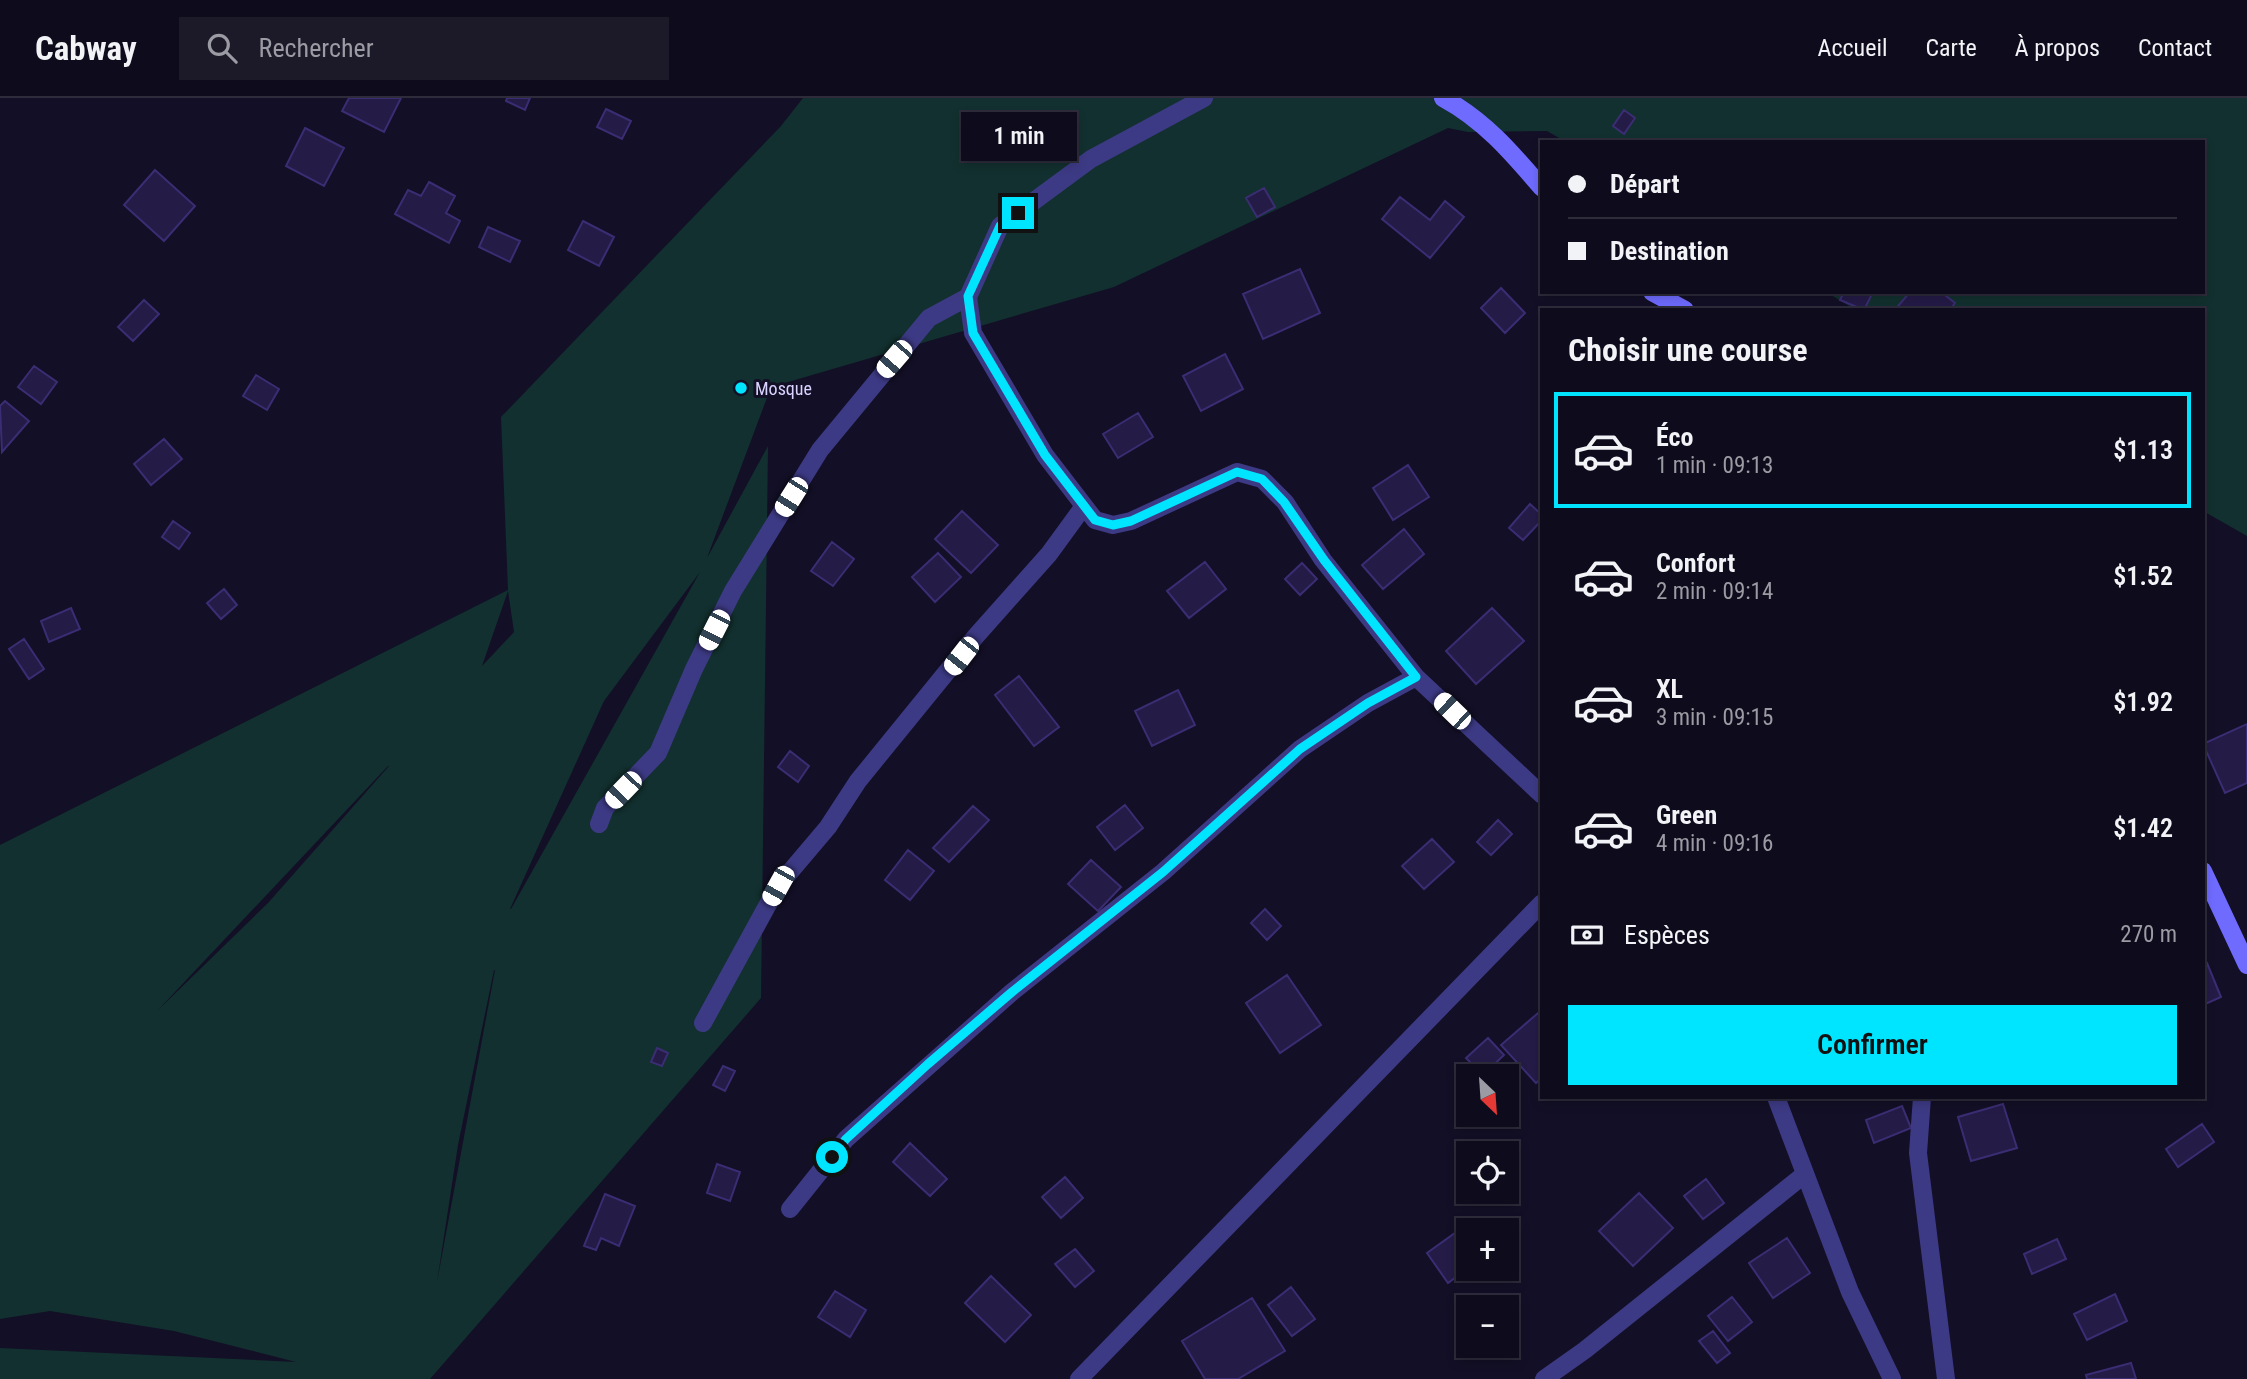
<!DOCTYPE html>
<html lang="fr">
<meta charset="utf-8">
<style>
body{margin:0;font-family:"Roboto Condensed",sans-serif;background:#1c1929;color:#f1f3f6;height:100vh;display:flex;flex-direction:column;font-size:26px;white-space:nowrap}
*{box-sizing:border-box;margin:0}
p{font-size:23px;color:#9b9ba3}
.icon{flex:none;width:38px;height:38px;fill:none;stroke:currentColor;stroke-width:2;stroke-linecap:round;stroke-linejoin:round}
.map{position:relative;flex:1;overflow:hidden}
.sheet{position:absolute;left:1540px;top:210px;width:665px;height:791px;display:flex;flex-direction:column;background:#0e0b1c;border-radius:0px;box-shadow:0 4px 10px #0003,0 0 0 2px #2e2b3b}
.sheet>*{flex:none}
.guide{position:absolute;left:1540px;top:42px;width:665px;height:154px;border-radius:0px;box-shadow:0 4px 10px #0003,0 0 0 2px #2e2b3b;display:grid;align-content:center;height:154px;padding:0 28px;background:#0e0b1c}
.needle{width:46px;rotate:155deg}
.fabs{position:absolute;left:1456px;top:966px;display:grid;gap:14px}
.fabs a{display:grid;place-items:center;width:63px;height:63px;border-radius:0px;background:#0e0b1c;box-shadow:0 4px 10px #0003,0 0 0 2px #2e2b3b;font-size:35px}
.end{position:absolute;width:32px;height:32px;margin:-16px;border:9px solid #00e5ff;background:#111;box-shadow:0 0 0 4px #111}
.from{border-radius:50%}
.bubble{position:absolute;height:49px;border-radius:0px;background:#0e0b1c;box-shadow:0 4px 10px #0003,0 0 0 2px #2e2b3b;font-size:23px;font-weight:600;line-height:49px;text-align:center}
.car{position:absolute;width:21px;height:42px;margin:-21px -10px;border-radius:9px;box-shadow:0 0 5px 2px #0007;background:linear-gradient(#fff 24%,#345 0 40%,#fff 0 76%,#345 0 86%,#fff 0)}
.guide b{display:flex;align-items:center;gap:24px;height:66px;font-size:26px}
.guide b+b{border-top:2px solid #2e2b3b}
.guide i{width:18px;height:18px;background:#f1f3f6}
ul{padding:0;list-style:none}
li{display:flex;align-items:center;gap:21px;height:116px;margin:0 14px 10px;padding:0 14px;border:4px solid transparent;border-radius:0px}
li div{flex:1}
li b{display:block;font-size:26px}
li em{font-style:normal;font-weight:600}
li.current{border-color:#00e5ff}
li>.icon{width:63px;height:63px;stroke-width:1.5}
h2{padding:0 28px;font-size:32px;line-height:84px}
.pay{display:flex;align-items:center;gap:18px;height:77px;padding:0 28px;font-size:26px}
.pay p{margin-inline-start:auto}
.button{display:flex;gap:14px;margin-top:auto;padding:14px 28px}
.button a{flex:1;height:80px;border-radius:0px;background:#00e5ff;color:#111;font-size:28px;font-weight:600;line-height:80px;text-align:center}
header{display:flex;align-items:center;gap:42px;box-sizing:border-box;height:98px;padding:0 35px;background:#0e0b1c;border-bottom:2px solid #2e2b3b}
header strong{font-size:33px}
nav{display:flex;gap:38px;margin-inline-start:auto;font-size:24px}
.search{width:490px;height:63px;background:#1c1929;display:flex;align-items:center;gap:18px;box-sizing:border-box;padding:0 24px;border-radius:0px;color:#9b9ba3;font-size:26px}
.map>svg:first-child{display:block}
.green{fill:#12302f;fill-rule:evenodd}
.building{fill:#241b47;stroke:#3b2d73;stroke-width:2}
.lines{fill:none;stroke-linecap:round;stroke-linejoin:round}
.street{stroke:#3d3a85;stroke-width:18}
.secondary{stroke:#6f6bff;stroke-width:18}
.route{stroke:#00e5ff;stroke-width:9}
.poi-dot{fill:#00e5ff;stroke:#130f26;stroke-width:2.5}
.labels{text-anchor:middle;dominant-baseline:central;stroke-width:6;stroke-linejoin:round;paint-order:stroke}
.poi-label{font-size:18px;fill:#d9d4ff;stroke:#130f26;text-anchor:start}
</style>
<header>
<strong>Cabway</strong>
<div class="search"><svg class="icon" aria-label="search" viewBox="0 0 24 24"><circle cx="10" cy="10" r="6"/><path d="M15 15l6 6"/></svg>Rechercher</div>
<nav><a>Accueil</a><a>Carte</a><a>À propos</a><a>Contact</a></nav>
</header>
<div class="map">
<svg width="2247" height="1281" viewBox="0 0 2247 1281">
<rect width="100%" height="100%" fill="#130f26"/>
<path class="green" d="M803 0H2247V438L2203 413V212H1856L1826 194H2203V44H1566L1547 33 1468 34 1448 30 1114 189 771 289 707 460 768 348 761 900 430 1281H0V1250L296 1264 174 1233 50 1213 0 1221V747L508 492 501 319 781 28ZM700 474 511 811H510L604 603ZM508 493 514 534 482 568ZM389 668 268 805 158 912 388 668ZM494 872H495L437 1184 458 1047Z"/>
<path class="building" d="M349 0H401L384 34 342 13Z
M507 0H530L525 12 506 3Z
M606 11 631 23 622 41 597 29Z
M1624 12 1635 20 1624 36 1613 28Z
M305 30 344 50 324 88 286 68Z
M155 72 195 108 164 143 124 107Z
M429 84 455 98 446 115 460 123 449 145 395 116 408 92 421 98Z
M1264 90 1275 109 1257 119 1246 100Z
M1400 99 1430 122 1445 103 1464 119 1430 160 1382 121Z
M583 123 614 139 599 168 568 152Z
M488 129 520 143 510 164 479 149Z
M1300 171 1320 215 1263 241 1243 196Z
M1501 190 1525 215 1505 235 1481 210Z
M1844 194H1873L1864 212 1840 202Z
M1910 194H1941L1955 205 1950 212H1903L1898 208Z
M144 202 159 216 133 243 118 229Z
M1225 256 1243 291 1201 313 1183 278Z
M34 268 57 284 41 306 18 289Z
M256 277 279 291 267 312 243 298Z
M5 303 29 323 2 354 0 308Z
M1138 315 1153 339 1118 360 1103 336Z
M164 341 182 361 151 387 134 366Z
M1408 367 1429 399 1393 422 1373 390Z
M1530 406 1542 417V422L1523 442 1509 430Z
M962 413 998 447 971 475 935 441Z
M173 423 190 435 179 451 162 439Z
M1404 431 1424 456 1383 491 1362 467Z
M832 444 854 461 833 488 811 473Z
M938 455 961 479 935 504 912 479Z
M1205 464 1226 491 1189 520 1167 493Z
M1302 465 1317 481 1300 497 1285 481Z
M224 491 237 507 221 521 207 505Z
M71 510 80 531 49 544 41 523Z
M1492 510 1524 543 1476 586 1446 553Z
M24 541 44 571 29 581 9 551Z
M1019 578 1059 629 1034 648 995 597Z
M1178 592 1195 627 1152 648 1135 613Z
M2247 626V685L2225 695 2203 646Z
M790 653 809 668 798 684 778 669Z
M1125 707 1143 730 1115 752 1097 729Z
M973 708 989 722 949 764 933 750Z
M1498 722 1512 736 1491 757 1477 744Z
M1432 741 1454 764 1424 791 1402 768Z
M908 752 934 773 910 802 885 782Z
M1091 762 1121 789 1098 813 1068 786Z
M1265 811 1281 828 1267 842 1251 825Z
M2207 865 2221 899 2203 907V867Z
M1287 877 1321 927 1280 955 1246 905Z
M1538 915 1542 919V980L1536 985 1501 947Z
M1488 940 1504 957 1483 977 1466 960Z
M657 950 668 955 662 968 651 964Z
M723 968 735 973 725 993 713 987Z
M2003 1006 2017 1050 1971 1063 1958 1019Z
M1902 1008 1911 1030 1874 1045 1866 1022Z
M2202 1026 2214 1044 2178 1069 2166 1051Z
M910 1045 947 1081 930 1098 893 1064Z
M717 1066 740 1074 730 1103 707 1095Z
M1065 1079 1083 1100 1061 1120 1042 1099Z
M1706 1081 1724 1105 1703 1121 1684 1098Z
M1639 1095 1673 1130 1633 1168 1599 1133Z
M605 1096 635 1108 619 1148 601 1140 596 1152 584 1148Z
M1462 1130 1468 1139V1170L1448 1185 1427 1155Z
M1787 1140 1810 1175 1773 1200 1749 1165Z
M2057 1141 2066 1161 2032 1176 2024 1156Z
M1075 1151 1094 1173 1075 1189 1055 1166Z
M991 1178 1031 1217 1005 1244 965 1205Z
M1291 1189 1315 1221 1292 1238 1268 1207Z
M835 1193 866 1212 850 1239 818 1219Z
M2115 1196 2127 1223 2087 1242 2074 1216Z
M1732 1199 1752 1224 1728 1243 1708 1218Z
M1252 1200 1285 1253 1238 1281H1205L1182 1243Z
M1713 1233 1730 1255 1717 1265 1699 1243Z
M2131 1265 2136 1281H2087L2086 1277Z"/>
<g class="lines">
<path class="street" d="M968 199 973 235 1045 357 1095 422 1113 427 1131 423 1237 374 1262 381 1285 404 1323 462 1416 579 1542 697
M599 726 605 710 658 655 694 571 733 493 820 352 929 220 968 199 1000 128 1091 61 1204 0
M703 925 778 788 828 729 858 683 976 538 1049 456 1084 408
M1776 999 1850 1194 1892 1281
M1922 999 1918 1055 1946 1281
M790 1111 846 1041 1012 894 1163 774 1300 651 1368 605 1416 579
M1079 1281 1542 805
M1544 1281 1585 1252 1805 1076"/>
<path class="secondary" d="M1443 0C1484 22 1512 55 1542 90
M1652 194 1685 212
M2203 773 2247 867"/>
</g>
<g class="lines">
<path class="route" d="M832 1059 846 1041 928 966 1012 894 1163 774 1300 651 1368 605 1416 579 1324 462 1284 404 1262 381 1237 374 1131 423 1113 427 1095 422 1045 357 973 235 968 198 1000 128 1018 115"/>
</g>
<circle class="poi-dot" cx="741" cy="290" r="7"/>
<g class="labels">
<g class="poi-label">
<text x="755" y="290">Mosque</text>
</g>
</g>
</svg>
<div class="fabs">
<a><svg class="needle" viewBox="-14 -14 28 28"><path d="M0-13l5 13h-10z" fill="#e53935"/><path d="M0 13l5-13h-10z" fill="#9b9ba3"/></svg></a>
<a><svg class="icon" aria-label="locate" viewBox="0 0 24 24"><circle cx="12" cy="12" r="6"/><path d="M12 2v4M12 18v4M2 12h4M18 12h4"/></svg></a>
<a>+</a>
<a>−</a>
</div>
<i class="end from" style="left:832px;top:1059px"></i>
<i class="end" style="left:1018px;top:115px"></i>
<div class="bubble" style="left:961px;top:14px;width:116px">1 min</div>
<i class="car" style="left:894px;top:261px;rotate:221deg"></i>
<i class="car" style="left:791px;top:399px;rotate:212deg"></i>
<i class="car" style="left:714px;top:532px;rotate:207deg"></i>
<i class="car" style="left:961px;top:558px;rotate:218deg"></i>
<i class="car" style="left:1452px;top:613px;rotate:314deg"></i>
<i class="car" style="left:623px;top:692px;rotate:224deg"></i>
<i class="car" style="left:778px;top:788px;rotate:209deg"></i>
<div class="guide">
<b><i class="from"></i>Départ</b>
<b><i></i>Destination</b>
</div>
<section class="sheet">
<h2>Choisir une course</h2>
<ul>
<li class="current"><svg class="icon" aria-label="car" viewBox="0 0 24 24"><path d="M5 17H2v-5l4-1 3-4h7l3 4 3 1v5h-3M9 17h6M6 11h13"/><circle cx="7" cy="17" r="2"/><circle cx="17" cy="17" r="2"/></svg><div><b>Éco</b><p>1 min · 09:13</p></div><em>$1.13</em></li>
<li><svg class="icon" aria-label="car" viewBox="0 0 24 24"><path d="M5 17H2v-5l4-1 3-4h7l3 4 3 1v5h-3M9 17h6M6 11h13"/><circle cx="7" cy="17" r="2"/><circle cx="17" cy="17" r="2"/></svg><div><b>Confort</b><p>2 min · 09:14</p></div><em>$1.52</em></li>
<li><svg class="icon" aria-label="car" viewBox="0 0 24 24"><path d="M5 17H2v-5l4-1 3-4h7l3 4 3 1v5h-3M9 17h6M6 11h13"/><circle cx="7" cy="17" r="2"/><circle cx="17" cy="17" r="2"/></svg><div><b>XL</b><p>3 min · 09:15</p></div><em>$1.92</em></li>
<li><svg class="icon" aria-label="car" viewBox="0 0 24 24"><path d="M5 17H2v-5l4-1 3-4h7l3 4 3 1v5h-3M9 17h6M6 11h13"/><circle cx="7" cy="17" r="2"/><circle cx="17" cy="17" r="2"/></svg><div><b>Green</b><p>4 min · 09:16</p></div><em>$1.42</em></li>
</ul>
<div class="pay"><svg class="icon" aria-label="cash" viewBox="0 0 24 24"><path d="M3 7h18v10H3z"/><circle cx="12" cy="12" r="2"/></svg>Espèces<p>270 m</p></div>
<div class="button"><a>Confirmer</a></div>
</section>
</div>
